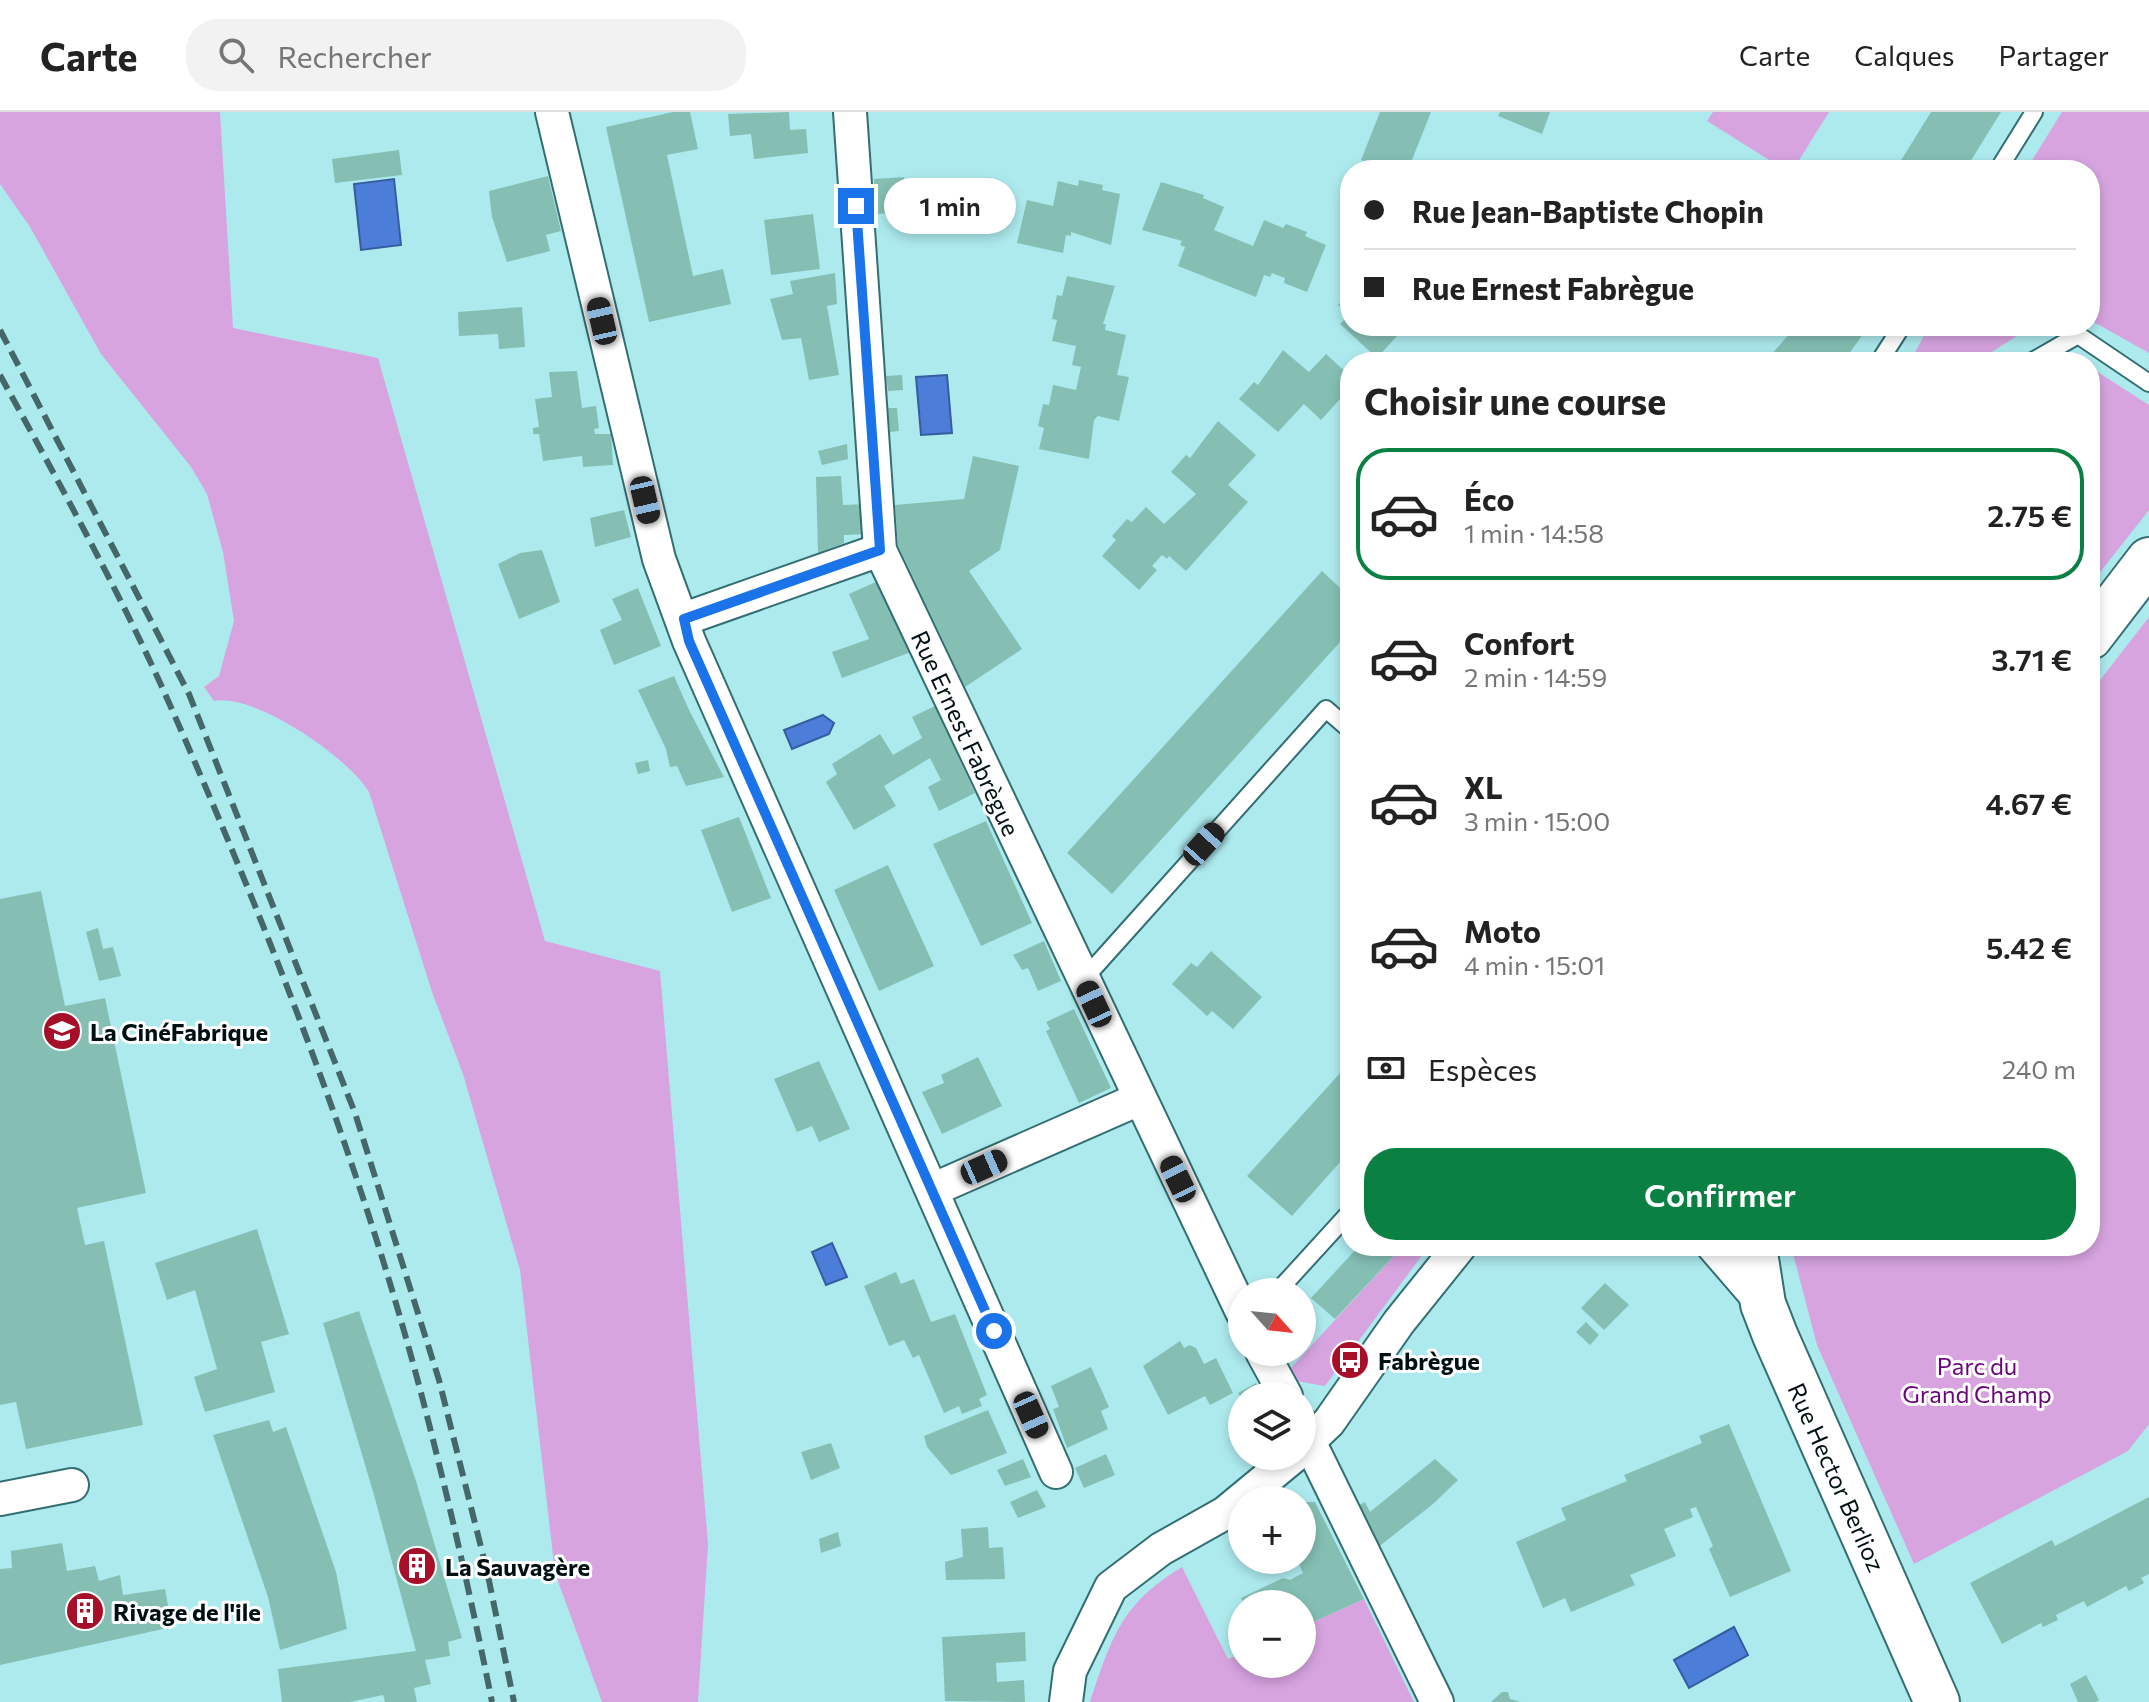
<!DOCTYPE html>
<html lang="fr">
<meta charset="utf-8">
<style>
body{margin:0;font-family:Commissioner,sans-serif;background:#f2f2f2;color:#222;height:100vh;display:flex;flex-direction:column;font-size:30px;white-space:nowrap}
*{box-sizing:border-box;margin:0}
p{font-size:26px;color:#767676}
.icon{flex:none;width:44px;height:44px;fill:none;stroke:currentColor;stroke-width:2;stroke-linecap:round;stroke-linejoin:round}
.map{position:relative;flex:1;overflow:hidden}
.sheet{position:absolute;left:1340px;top:240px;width:760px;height:904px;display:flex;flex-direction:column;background:#fff;border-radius:32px;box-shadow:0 4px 12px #0003}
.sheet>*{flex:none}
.banner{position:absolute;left:1340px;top:48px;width:760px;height:176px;border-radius:32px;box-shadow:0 4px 12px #0003;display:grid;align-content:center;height:176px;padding:0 24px;background:#fff}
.needle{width:52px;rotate:117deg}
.controls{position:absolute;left:1228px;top:1166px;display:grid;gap:16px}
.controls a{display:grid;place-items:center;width:88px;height:88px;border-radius:50%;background:#fff;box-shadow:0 4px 12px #0003;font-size:40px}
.end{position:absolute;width:36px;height:36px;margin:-18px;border:10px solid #1a73e8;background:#fff;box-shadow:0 0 0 4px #fff}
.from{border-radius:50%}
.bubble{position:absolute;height:56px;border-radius:28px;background:#fff;box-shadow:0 4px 12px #0003;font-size:26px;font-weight:600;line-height:56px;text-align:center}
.car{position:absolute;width:24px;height:48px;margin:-24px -12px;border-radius:10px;box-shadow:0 0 6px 2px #0007;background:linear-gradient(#222 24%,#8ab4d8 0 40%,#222 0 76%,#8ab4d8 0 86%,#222 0)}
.banner b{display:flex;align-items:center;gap:28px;height:76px;font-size:30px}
.banner b+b{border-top:2px solid #e0e0e0}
.banner i{width:20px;height:20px;background:#222}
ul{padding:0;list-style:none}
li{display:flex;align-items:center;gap:24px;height:132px;margin:0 16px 12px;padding:0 8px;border:4px solid transparent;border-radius:32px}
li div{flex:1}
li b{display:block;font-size:30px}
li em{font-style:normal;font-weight:600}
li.active{border-color:#0b8043}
li>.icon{width:72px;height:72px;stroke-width:1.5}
h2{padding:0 24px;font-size:36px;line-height:96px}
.pay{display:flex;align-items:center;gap:20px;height:88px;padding:0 24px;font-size:30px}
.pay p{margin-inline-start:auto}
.primary-button{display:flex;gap:16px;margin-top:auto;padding:16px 24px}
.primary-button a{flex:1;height:92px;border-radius:32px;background:#0b8043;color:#fff;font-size:32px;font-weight:600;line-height:92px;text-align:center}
header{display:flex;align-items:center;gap:48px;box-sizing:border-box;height:112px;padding:0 40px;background:#fff;border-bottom:2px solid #e0e0e0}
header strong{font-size:38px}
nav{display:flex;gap:44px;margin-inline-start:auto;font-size:28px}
.search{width:560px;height:72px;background:#f2f2f2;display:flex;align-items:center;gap:20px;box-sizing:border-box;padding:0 28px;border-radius:32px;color:#767676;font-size:30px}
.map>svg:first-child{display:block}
.green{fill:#d7a4e0}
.water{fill:#4c7dd8;stroke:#355c9d;stroke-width:2}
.building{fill:#85bfb4}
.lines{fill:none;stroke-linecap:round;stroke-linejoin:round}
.lane-casing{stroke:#326e72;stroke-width:20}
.street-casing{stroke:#326e72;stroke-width:36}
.secondary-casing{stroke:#326e72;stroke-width:48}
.lane{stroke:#fff;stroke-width:16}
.street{stroke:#fff;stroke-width:32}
.secondary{stroke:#fff;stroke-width:44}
.rail{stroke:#45676a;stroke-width:6;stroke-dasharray:16 8;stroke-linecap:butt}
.route{stroke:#1a73e8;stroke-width:10}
.labels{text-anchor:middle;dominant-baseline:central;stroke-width:6;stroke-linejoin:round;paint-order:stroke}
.street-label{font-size:24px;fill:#001012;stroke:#fefefe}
.poi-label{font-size:24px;font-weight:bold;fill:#001012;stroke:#fefefe;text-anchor:start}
.park-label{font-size:24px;fill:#6a047a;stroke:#fefefe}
</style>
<header>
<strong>Carte</strong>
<div class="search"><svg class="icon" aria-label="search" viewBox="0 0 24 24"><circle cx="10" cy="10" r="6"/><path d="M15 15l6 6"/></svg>Rechercher</div>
<nav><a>Carte</a><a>Calques</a><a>Partager</a></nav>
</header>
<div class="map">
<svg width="2149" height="1590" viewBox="0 0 2149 1590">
<rect width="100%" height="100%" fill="#adeaee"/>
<path class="green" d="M0 0H220L233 216 378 246 545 829 660 859 708 1432 698 1590H602L555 1461 520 1158 463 962 432 880 369 680C348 645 255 581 214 589L204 575 219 564 234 509 223 440 207 382 191 355 101 242 30 115 0 72Z
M1713 0H1829L1793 58H1785L1707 9Z
M2062 0H2149V241L2090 208V58H2026Z
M1929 214H2033L1976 250H1910Z
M2090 255 2149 293V398L2090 473Z
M2149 505V1312L2128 1339 1914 1452 1817 1233 1791 1134H2090V581Z
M1403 1134H1429L1325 1274 1296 1269 1290 1257Z
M1182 1455 1228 1547 1242 1542V1552H1302V1515L1364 1487 1414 1590H1090C1112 1525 1121 1492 1182 1455Z"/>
<path class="water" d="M394 67 401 133 361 138 354 72Z
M947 263 952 321 921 323 916 265Z
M823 603 834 611 829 622 792 637 784 618Z
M832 1131 847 1165 826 1173 812 1140Z
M1734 1515 1748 1543 1689 1576 1674 1548Z"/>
<path class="building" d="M673 0H690L698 37 667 43 693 164 723 157 731 192 649 210 606 15Z
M789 0 790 18 806 17 808 41 754 47 751 22 730 24 728 2Z
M1380 0H1431L1408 58H1388L1361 48Z
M1500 0H1550L1542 22 1498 4Z
M1931 0H2001L1965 58H1895Z
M399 38 402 63 335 71 332 47Z
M548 64 561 119 546 123 550 139 507 150 492 105 489 79Z
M904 65 906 100 875 102 874 67Z
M1079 68 1103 73 1102 78 1120 82 1111 133 1071 120V124L1066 123 1063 141 1017 131 1027 88 1053 94 1058 69 1078 74Z
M1161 70 1204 83 1203 86 1224 95 1214 118 1253 134 1264 108 1283 116 1286 112 1307 120 1305 124 1326 133 1307 180 1284 171 1285 166 1272 161 1270 165 1264 163 1256 185 1178 154 1185 135 1180 133 1182 129 1142 118Z
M813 102 820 157 771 163 764 108Z
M835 161 837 192 827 194 839 263 809 268 801 226 782 228 770 187 793 182 790 169Z
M1067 164 1115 174 1103 212H1106L1105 218 1126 223 1117 263 1129 265 1119 309 1098 304 1094 308 1089 347 1039 337 1044 316 1038 314 1043 292 1049 293 1053 273 1076 278 1081 255 1072 253 1076 234 1052 229 1057 208 1052 207 1057 183 1062 184Z
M1350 179V214H1406L1377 246 1340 212 1349 203 1338 193Z
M522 195 525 235 499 237 498 222 459 224 458 200Z
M1796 214H1869L1843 250H1765Z
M1283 238 1309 260 1326 242 1350 264V276L1321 308 1304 292 1278 320 1239 287 1254 270 1258 273Z
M577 259 582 296 596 294 599 316 594 317 595 322H611L613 353 583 355 582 344 543 349 539 322H533V316L539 315 535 287 552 285 549 260Z
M902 263 903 278 888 279 886 264Z
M888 296H897L899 319 890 320Z
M1218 309 1256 343 1228 373 1248 390 1186 459 1169 444 1167 447 1162 443 1152 454 1157 458 1139 478 1102 444 1116 428 1112 424 1127 407 1132 410 1146 395 1164 412 1196 382 1171 360 1186 343 1190 346Z
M847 332 848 347 822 353 818 339Z
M973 344 1019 354 1000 438 969 459 1022 537 965 575 898 433 895 393 964 387Z
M841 364 843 393 867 392 868 422 844 423V431L818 441 816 365Z
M624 398 631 425 595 435 590 406Z
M542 438 560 490 519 507 498 452 520 441Z
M1322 459 1350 485V519L1112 782 1067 741Z
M878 469 911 540 842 566 832 540 869 527 849 482Z
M638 476 661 534 614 553 600 518 622 508 612 487Z
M674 564 689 598 724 665 686 674 677 654 670 655 666 637 638 578Z
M935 594 975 681 939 699 928 675 941 668 930 646 884 674 896 694 854 718 826 670 837 662 832 652 880 622 893 643 922 626 912 605Z
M648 648 650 659 638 662 635 651Z
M739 705 771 786 732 800 701 718Z
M986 709 1032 811 981 834 933 732Z
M888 753 934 854 879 879 834 778Z
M41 779 65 894 105 886 146 1081 77 1096 85 1133 104 1129 143 1313 26 1337 16 1290 0 1293V787Z
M98 816 103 837 113 835 121 864 99 869 86 820Z
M1044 829 1061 869 1038 879 1028 856 1022 858 1013 843Z
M1211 839 1262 885 1233 917 1212 899 1207 904 1172 872 1191 851 1197 855Z
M1074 897 1111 976 1079 991 1046 919 1050 917 1046 910Z
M978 945 1002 994 942 1022 922 980 944 971 941 963Z
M819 949 850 1017 819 1030 812 1014 797 1020 774 967Z
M1350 950V1039L1292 1104 1247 1064Z
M257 1117 289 1222 261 1230 275 1280 205 1300 194 1265 217 1257 195 1178 167 1188 155 1151Z
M1359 1134H1403L1335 1207 1311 1186Z
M896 1160 901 1172 914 1167 931 1210 955 1202 987 1283 979 1287 982 1294 962 1302 959 1294 944 1301 919 1243 913 1246 904 1228 889 1234 864 1174Z
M1605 1171 1629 1193 1604 1218 1581 1196Z
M359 1199 416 1369 462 1526 448 1530 450 1544 425 1548 431 1572 414 1576 417 1590H385L383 1583 350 1590H282L278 1557 416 1539 374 1383 323 1211Z
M1586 1210 1599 1223 1590 1233 1576 1220Z
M1180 1229 1184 1236 1190 1233 1196 1236 1204 1252 1216 1246 1233 1281 1210 1293 1205 1284 1168 1303 1143 1254Z
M1091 1255 1109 1295 1101 1299 1108 1317 1067 1336 1053 1297 1059 1295 1051 1274Z
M1256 1271 1262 1284H1240L1238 1281Z
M1242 1293V1308L1238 1310 1232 1297Z
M988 1298 1007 1341 951 1363 927 1335 924 1324Z
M269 1308 273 1320 286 1315 336 1460 347 1517 280 1538 268 1485 213 1323Z
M1729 1312 1791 1459 1730 1485 1709 1437 1713 1434 1696 1395 1690 1397 1693 1405 1664 1417 1676 1444 1630 1463 1635 1473 1571 1500 1565 1486 1543 1496 1516 1430 1566 1408 1561 1396 1627 1369 1624 1363 1702 1331 1699 1324Z
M831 1331 840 1356 811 1368 801 1340Z
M1106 1342 1115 1363 1084 1376 1075 1356Z
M1023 1347 1031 1365 1005 1374 997 1358Z
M1435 1347 1458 1368 1433 1392 1377 1436 1356 1395 1365 1390 1370 1400Z
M1037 1378 1046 1395 1018 1406 1010 1390Z
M2149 1385V1462L2141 1466 2144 1471 2129 1479 2126 1474 2087 1495 2084 1489 2056 1503 2058 1508 2043 1515 2041 1511 2002 1532 1970 1471 2052 1428 2055 1434Z
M1302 1390H1315L1364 1487 1302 1515V1492H1244L1241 1486 1283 1466 1290 1468 1303 1461 1297 1448H1302Z
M988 1415 989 1436 1003 1435 1005 1467 946 1468 945 1450 963 1445 961 1417Z
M838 1420 841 1434 821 1441 819 1427Z
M62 1431 67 1459 95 1454 99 1469 120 1463 123 1483 165 1477 172 1515 0 1553V1457L12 1456 11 1439Z
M1242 1507V1531L1233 1512Z
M1025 1520 1026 1549 996 1551 997 1570 1024 1568 1025 1590 945 1589 942 1525Z
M2086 1563 2099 1588 2096 1590H2078L2070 1572Z
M1502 1580H1508L1510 1587 1521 1590H1491Z"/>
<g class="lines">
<defs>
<path id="lane" d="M1998 58 2034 0
M1879 250 1902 214
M2031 250 2078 223 2149 271
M1083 868 1326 597 1350 618
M1277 1180 1350 1100"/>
<path id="street" d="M552 0 659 447 689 529 1056 1360
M850 0 880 438 1242 1200
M684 507 880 438
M932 1078 1139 987
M1713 1134 1763 1192
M1262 1240 1286 1284
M1302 1315 1437 1590
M1302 1336 1329 1310 1399 1210 1460 1134
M0 1387 72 1373
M1066 1590 1070 1559 1111 1475 1161 1437 1225 1401 1294 1344"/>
<path id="secondary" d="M2090 525 2149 448
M1754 1134 1763 1192 1775 1223 1937 1590"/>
</defs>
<use href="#lane" class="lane-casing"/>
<use href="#street" class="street-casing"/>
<use href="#secondary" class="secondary-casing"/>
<use href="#lane" class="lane"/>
<use href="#street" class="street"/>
<use href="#secondary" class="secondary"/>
<path class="rail" d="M0 218 189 582 355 1001 439 1268 487 1459 514 1590
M0 263C59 371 120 480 170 593 267 814 358 1043 420 1277 447 1380 471 1485 492 1590"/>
</g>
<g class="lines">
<path class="route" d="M856 94 880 438 684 507 689 529 994 1219"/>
</g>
<defs>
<symbol id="university-disc" viewBox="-11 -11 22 22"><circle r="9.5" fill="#a70f29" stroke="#fefefe"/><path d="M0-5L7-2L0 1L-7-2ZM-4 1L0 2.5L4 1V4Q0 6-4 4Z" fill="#fff"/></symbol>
<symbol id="bus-disc" viewBox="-11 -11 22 22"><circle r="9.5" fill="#a70f29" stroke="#fefefe"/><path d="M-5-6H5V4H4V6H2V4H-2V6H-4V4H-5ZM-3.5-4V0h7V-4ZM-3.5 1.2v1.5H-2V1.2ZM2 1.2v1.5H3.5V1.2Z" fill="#fff"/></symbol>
<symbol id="building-disc" viewBox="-11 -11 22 22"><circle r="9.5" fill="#a70f29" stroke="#fefefe"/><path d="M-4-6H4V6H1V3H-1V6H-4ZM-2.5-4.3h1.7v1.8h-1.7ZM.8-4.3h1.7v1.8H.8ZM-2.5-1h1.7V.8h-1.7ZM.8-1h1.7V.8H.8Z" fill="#fff"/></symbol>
</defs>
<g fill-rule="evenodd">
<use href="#university-disc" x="40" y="897" width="44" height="44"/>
<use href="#bus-disc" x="1328" y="1226" width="44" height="44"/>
<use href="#building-disc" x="395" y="1432" width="44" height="44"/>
<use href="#building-disc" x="63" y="1477" width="44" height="44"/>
</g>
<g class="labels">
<g class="street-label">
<text transform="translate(966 621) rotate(65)">Rue Ernest Fabrègue</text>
<text transform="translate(1837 1365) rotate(66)">Rue Hector Berlioz</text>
</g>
<g class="poi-label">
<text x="90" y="919">La CinéFabrique</text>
<text x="1378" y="1248">Fabrègue</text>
<text x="445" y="1454">La Sauvagère</text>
<text x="113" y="1499">Rivage de l'ile</text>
</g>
<g class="park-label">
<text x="1977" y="1253">Parc du<tspan x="1977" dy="28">Grand Champ</tspan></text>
</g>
</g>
</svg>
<div class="controls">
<a><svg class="needle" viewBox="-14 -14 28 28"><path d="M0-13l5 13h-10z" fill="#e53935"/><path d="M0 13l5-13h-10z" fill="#767676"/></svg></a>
<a><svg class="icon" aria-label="layers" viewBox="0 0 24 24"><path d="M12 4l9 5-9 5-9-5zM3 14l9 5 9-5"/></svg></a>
<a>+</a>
<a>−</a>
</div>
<i class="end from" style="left:994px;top:1219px"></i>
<i class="end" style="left:856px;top:94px"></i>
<div class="bubble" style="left:884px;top:66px;width:132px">1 min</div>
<i class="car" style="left:602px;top:209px;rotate:347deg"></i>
<i class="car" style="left:645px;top:388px;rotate:167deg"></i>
<i class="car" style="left:1204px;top:732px;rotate:42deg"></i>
<i class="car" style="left:1094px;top:892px;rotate:335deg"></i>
<i class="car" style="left:984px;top:1055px;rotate:66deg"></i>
<i class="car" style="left:1178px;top:1067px;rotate:334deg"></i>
<i class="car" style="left:1031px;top:1303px;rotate:156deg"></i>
<div class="banner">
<b><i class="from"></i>Rue Jean-Baptiste Chopin</b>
<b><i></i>Rue Ernest Fabrègue</b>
</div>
<section class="sheet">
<h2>Choisir une course</h2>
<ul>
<li class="active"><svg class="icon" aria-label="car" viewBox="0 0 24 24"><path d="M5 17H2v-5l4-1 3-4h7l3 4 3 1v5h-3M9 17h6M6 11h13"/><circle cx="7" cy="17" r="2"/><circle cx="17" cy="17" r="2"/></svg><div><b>Éco</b><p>1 min · 14:58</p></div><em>2.75 €</em></li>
<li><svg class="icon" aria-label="car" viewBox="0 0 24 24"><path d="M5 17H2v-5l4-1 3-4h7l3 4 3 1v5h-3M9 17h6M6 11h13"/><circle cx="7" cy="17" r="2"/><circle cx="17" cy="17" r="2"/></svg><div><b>Confort</b><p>2 min · 14:59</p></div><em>3.71 €</em></li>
<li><svg class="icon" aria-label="car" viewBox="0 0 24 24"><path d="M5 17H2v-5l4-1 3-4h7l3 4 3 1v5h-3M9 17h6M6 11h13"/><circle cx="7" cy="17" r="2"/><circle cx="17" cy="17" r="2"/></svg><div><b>XL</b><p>3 min · 15:00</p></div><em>4.67 €</em></li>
<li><svg class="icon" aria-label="car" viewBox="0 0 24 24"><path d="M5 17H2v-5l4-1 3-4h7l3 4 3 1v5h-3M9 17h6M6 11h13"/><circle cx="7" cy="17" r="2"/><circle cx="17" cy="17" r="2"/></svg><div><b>Moto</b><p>4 min · 15:01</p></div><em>5.42 €</em></li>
</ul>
<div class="pay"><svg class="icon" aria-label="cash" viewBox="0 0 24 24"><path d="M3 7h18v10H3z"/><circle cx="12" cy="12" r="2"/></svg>Espèces<p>240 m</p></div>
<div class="primary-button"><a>Confirmer</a></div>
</section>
</div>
